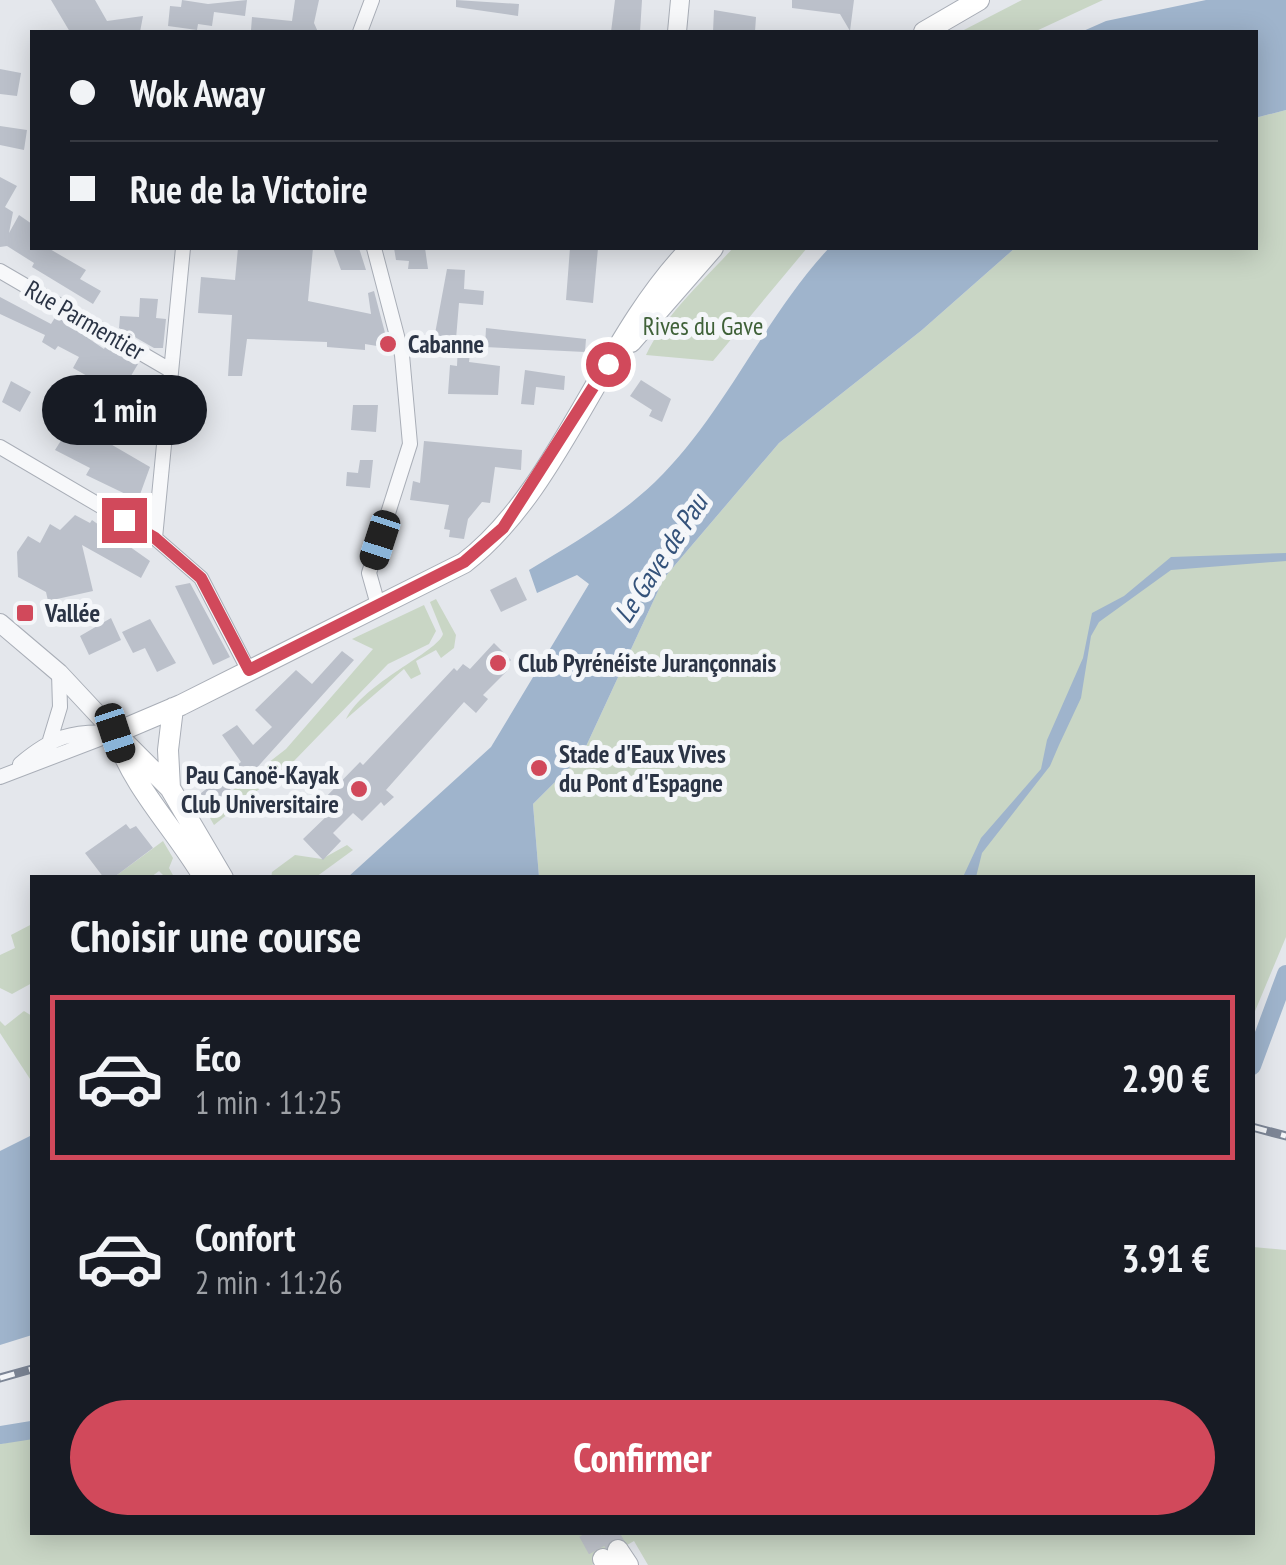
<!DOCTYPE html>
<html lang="fr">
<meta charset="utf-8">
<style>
body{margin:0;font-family:"PT Sans Narrow",sans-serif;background:#20242c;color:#f1f3f6;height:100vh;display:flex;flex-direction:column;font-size:38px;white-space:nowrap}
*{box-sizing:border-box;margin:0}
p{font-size:32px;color:#9ea1a6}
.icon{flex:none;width:55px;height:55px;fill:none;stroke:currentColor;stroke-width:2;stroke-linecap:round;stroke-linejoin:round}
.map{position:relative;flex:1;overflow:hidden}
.side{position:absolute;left:30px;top:875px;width:1225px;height:660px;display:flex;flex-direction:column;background:#171b24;border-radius:0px;box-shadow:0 5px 25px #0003}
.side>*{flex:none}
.top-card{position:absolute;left:30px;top:30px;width:1228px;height:220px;border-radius:0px;box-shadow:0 5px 25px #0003;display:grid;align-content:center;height:220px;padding:0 40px;background:#171b24}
.end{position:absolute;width:45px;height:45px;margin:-22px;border:12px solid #d1495b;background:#fff;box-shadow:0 0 0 5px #fff}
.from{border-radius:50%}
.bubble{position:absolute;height:70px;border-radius:35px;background:#171b24;box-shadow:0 5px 25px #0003;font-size:32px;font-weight:800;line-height:70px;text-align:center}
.car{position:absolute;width:30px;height:60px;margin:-30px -15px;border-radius:12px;box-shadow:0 0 8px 2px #0007;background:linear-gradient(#222 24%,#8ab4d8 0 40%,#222 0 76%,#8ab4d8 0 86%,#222 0)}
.top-card b{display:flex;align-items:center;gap:35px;height:95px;font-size:38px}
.top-card b+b{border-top:2px solid #363941}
.top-card i{width:25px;height:25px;background:#f1f3f6}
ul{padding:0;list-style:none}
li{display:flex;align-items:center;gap:30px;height:165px;margin:0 20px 15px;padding:0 20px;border:5px solid transparent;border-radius:0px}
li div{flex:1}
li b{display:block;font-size:38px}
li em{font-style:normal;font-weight:800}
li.current{border-color:#d1495b}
li>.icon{width:90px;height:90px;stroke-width:1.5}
h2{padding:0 40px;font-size:45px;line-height:120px}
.cta{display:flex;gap:20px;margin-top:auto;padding:20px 40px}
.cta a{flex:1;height:115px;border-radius:60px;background:#d1495b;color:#fff;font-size:40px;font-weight:800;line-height:115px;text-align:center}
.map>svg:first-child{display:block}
.green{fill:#c9d6c5}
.water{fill:#9fb4cc}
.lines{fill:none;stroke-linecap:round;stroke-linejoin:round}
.canal{stroke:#9fb4cc;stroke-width:18}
.building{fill:#bbc0ca}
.secondary-tunnel{stroke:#bfc3cb;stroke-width:20;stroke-dasharray:20 10;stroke-linecap:butt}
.minor-casing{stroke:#a9aeb7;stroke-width:16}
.tertiary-casing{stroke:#a9aeb7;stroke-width:20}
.secondary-casing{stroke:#a9aeb7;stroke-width:22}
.minor{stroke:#f7f8fa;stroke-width:14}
.tertiary{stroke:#f7f8fa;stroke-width:18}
.secondary{stroke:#fff;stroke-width:20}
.rail-casing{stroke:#7d8696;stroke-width:9}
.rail{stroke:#f4f6f9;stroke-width:5;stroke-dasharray:15;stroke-linecap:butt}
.route{stroke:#d1495b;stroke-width:12}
.poi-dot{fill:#d1495b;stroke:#f4f6f9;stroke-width:4}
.labels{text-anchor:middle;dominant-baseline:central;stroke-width:10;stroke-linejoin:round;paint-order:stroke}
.street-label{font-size:25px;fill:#2b3445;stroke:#f4f6f9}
.park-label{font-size:25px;fill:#3f6138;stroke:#f4f6f9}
.poi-label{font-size:25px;font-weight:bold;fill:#2b3445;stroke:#f4f6f9;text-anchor:start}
.water-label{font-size:28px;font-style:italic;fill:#34527a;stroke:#f4f6f9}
</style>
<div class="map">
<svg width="1286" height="1565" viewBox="0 0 1286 1565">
<rect width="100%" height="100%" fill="#e4e7ec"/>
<path class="green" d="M1022 0H1103L1034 32H960Z
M1286 110V937L1253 1016 1252 878 539 877 533 804 582 755 664 578 779 443 922 330 1015 248H1255V118Z
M733 248H807L713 361 646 355C664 316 703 281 733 248Z
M436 599 456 635 454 648 441 658 436 650 416 661 421 674 411 679 404 669 346 719C363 683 438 652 443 634L430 602Z
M424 605 436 631 429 644 388 664 292 763 214 825 206 811 286 749 373 649 352 639Z
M163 841 173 858 169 868 174 877H165L159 871 151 877 113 878Z
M347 845 353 850 316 877 271 878 272 872 295 855 322 859Z
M32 924V983L12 994 0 988V955L15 948 11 935Z
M24 1011 32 1016V1082L0 1033V1021L5 1026Z
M1253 1247 1286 1250V1565H648L634 1541 592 1565H0V1444L32 1438V1532H1252Z"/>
<path class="water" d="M1206 0H1286V110L1255 118V32H1081L1106 21Z
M829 248H1015L922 330 779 443 664 578 582 755 533 804 539 877H348L491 747 589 584 577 575 537 593 529 570C574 543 617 518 655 482 725 414 763 319 829 248Z
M1286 553V561L1171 570 1099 622 1091 636 1081 698 1059 745 1050 766 982 853 976 877H963L981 838 1041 769 1047 740 1083 658 1092 613 1124 596 1171 557Z
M32 1135V1335L0 1345V1151Z"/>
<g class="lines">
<path class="canal" d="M1252 1066 1286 974
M0 1435 32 1430"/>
</g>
<path class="building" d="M51 0H95L107 21 143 16 140 32H70Z
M182 0 208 4 247 0 245 16 214 12 212 26 198 24 197 30 168 26 170 6 181 7Z
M295 0H319L314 23 318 32 251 30 252 17 292 21Z
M456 0 519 4 518 16 456 7Z
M615 0H642L640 32H611Z
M792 0H854L850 31 840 14 792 8Z
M714 10 756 17 755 32H713Z
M0 69 21 73 17 96 0 94Z
M0 126 27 130 24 150 0 145Z
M0 177 17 186 5 207 13 212 9 233 19 215 32 224V248H48L86 270 80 279 101 291 93 304 32 267 34 263 7 246 0 247Z
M238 248H313L308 301 371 314 368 293 374 291 389 348 365 344V350L327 347V342L247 339 242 376H228L232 315 198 313 201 277 235 280Z
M333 248H359L366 270H341Z
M394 248H425L428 269H408L409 261 396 260Z
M570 248H598L593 303 566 300Z
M447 269 465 270 464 289 484 291 483 305 459 303 456 339H434Z
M0 297 51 324 56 316 104 349 106 345 138 364 119 396 109 390 87 428H83L150 467 138 500 86 475 90 468 55 450 98 382 73 368 79 357 58 346 55 350 42 342 45 335 0 314Z
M140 298 158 299 156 318 166 319 163 348H154L119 328 120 316 139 317Z
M486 328 586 339 585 352 485 347Z
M458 344 471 345 469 362 500 366 498 395 448 394 450 365 457 366Z
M525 370 565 376 564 390 536 387 534 405 521 404Z
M641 380 671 399 662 422 649 416 652 410 630 396Z
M11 381 31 392 20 412 2 402Z
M353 405H378L376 432 351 430Z
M424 441 522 450 521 470 495 467 490 503 482 502 468 519 464 539 449 537 450 530 444 529 449 505 410 500 413 481 420 483Z
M360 460H373L370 488 346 486 347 472 358 473Z
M75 515 90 523 92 520 150 561 141 578 82 545 93 591 48 601 46 592 18 577 17 552 28 536 40 543 50 524 60 530Z
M516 577 527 600 501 612 490 590Z
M190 583 230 657 213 665 175 586Z
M111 618 121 640 89 655 80 636Z
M150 619 176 663 157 672 145 648 133 653 122 632Z
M494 643 511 660 503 667 507 671 483 695 488 699 476 713 464 702 386 790 394 797 384 806 381 802 362 821 353 813 333 833 341 841 323 860 303 839 331 812 321 802 360 762 363 765 454 668 457 671 463 664 470 669Z
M342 651 354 660 253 772 205 809 196 797 241 762 222 735 237 725 253 745 272 727 255 710 296 670 312 684Z
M126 824 130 829 136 826 153 848 113 878H104L85 853Z"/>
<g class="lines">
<path class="secondary-tunnel" d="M588 1532 603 1559
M608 1532 618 1550"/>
<defs>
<path id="minor" d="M360 32 372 0
M374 248 402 355 410 444 369 573 378 605
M0 271 170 370
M0 447 155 538 201 578 249 671
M155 538 183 248
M50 740 60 707 59 673
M20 764C52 737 72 730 114 733
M0 777 115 733"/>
<path id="tertiary" d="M677 32 680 0
M0 623 59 673 115 733"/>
<path id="secondary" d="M924 32 979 0
M631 342 713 248
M115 733 181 705 464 563C559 491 604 336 691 248
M115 733 170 788 223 878
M116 736C134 789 176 830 204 878
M170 788 168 750 173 708
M618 1550 628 1565
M603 1559 607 1565"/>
</defs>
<use href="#minor" class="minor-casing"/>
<use href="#tertiary" class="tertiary-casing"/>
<use href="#secondary" class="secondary-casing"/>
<use href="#minor" class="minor"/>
<use href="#tertiary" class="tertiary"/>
<use href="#secondary" class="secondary"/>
<defs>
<path id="rail" d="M1252 1127 1286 1136
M0 1378 32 1369"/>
</defs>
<use href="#rail" class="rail-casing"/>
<use href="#rail" class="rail"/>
</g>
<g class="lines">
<path class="route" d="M124 520 155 538 201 578 249 670 464 562 503 528 608 364"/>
</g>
<g class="poi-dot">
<circle cx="388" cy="344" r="10"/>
<rect x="15" y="603" width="20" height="20" rx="5"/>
<circle cx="498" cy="663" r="10"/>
<circle cx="539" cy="768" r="10"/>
<circle cx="359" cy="789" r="10"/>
</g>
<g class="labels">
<g class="street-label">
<text transform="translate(85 320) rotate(30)">Rue Parmentier</text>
</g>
<g class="park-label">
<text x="703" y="326">Rives du Gave</text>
</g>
<g class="poi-label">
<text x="408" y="344">Cabanne</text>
<text x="45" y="613">Vallée</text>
<text x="518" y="663">Club Pyrénéiste Jurançonnais</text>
<text x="559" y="754">Stade d'Eaux Vives<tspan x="559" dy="29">du Pont d'Espagne</tspan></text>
<text x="339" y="775" text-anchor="end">Pau Canoë-Kayak<tspan x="339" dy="29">Club Universitaire</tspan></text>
</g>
<g class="water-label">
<text transform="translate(660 558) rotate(-57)">Le Gave de Pau</text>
</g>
</g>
</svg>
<i class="end from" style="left:608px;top:364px"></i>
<i class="end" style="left:124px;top:520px"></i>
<div class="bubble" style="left:42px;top:375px;width:165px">1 min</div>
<i class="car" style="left:380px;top:540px;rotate:198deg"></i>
<i class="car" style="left:115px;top:733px;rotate:162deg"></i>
<div class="top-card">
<b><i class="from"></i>Wok Away</b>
<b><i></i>Rue de la Victoire</b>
</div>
<section class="side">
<h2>Choisir une course</h2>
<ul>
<li class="current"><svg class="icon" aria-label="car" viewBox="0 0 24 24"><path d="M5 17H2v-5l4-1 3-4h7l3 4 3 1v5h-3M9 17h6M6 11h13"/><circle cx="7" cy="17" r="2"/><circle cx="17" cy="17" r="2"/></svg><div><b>Éco</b><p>1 min · 11:25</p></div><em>2.90 €</em></li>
<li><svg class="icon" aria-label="car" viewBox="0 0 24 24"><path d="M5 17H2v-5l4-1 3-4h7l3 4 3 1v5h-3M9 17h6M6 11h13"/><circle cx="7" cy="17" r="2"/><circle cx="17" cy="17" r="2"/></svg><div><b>Confort</b><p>2 min · 11:26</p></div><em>3.91 €</em></li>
</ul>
<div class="cta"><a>Confirmer</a></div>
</section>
</div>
